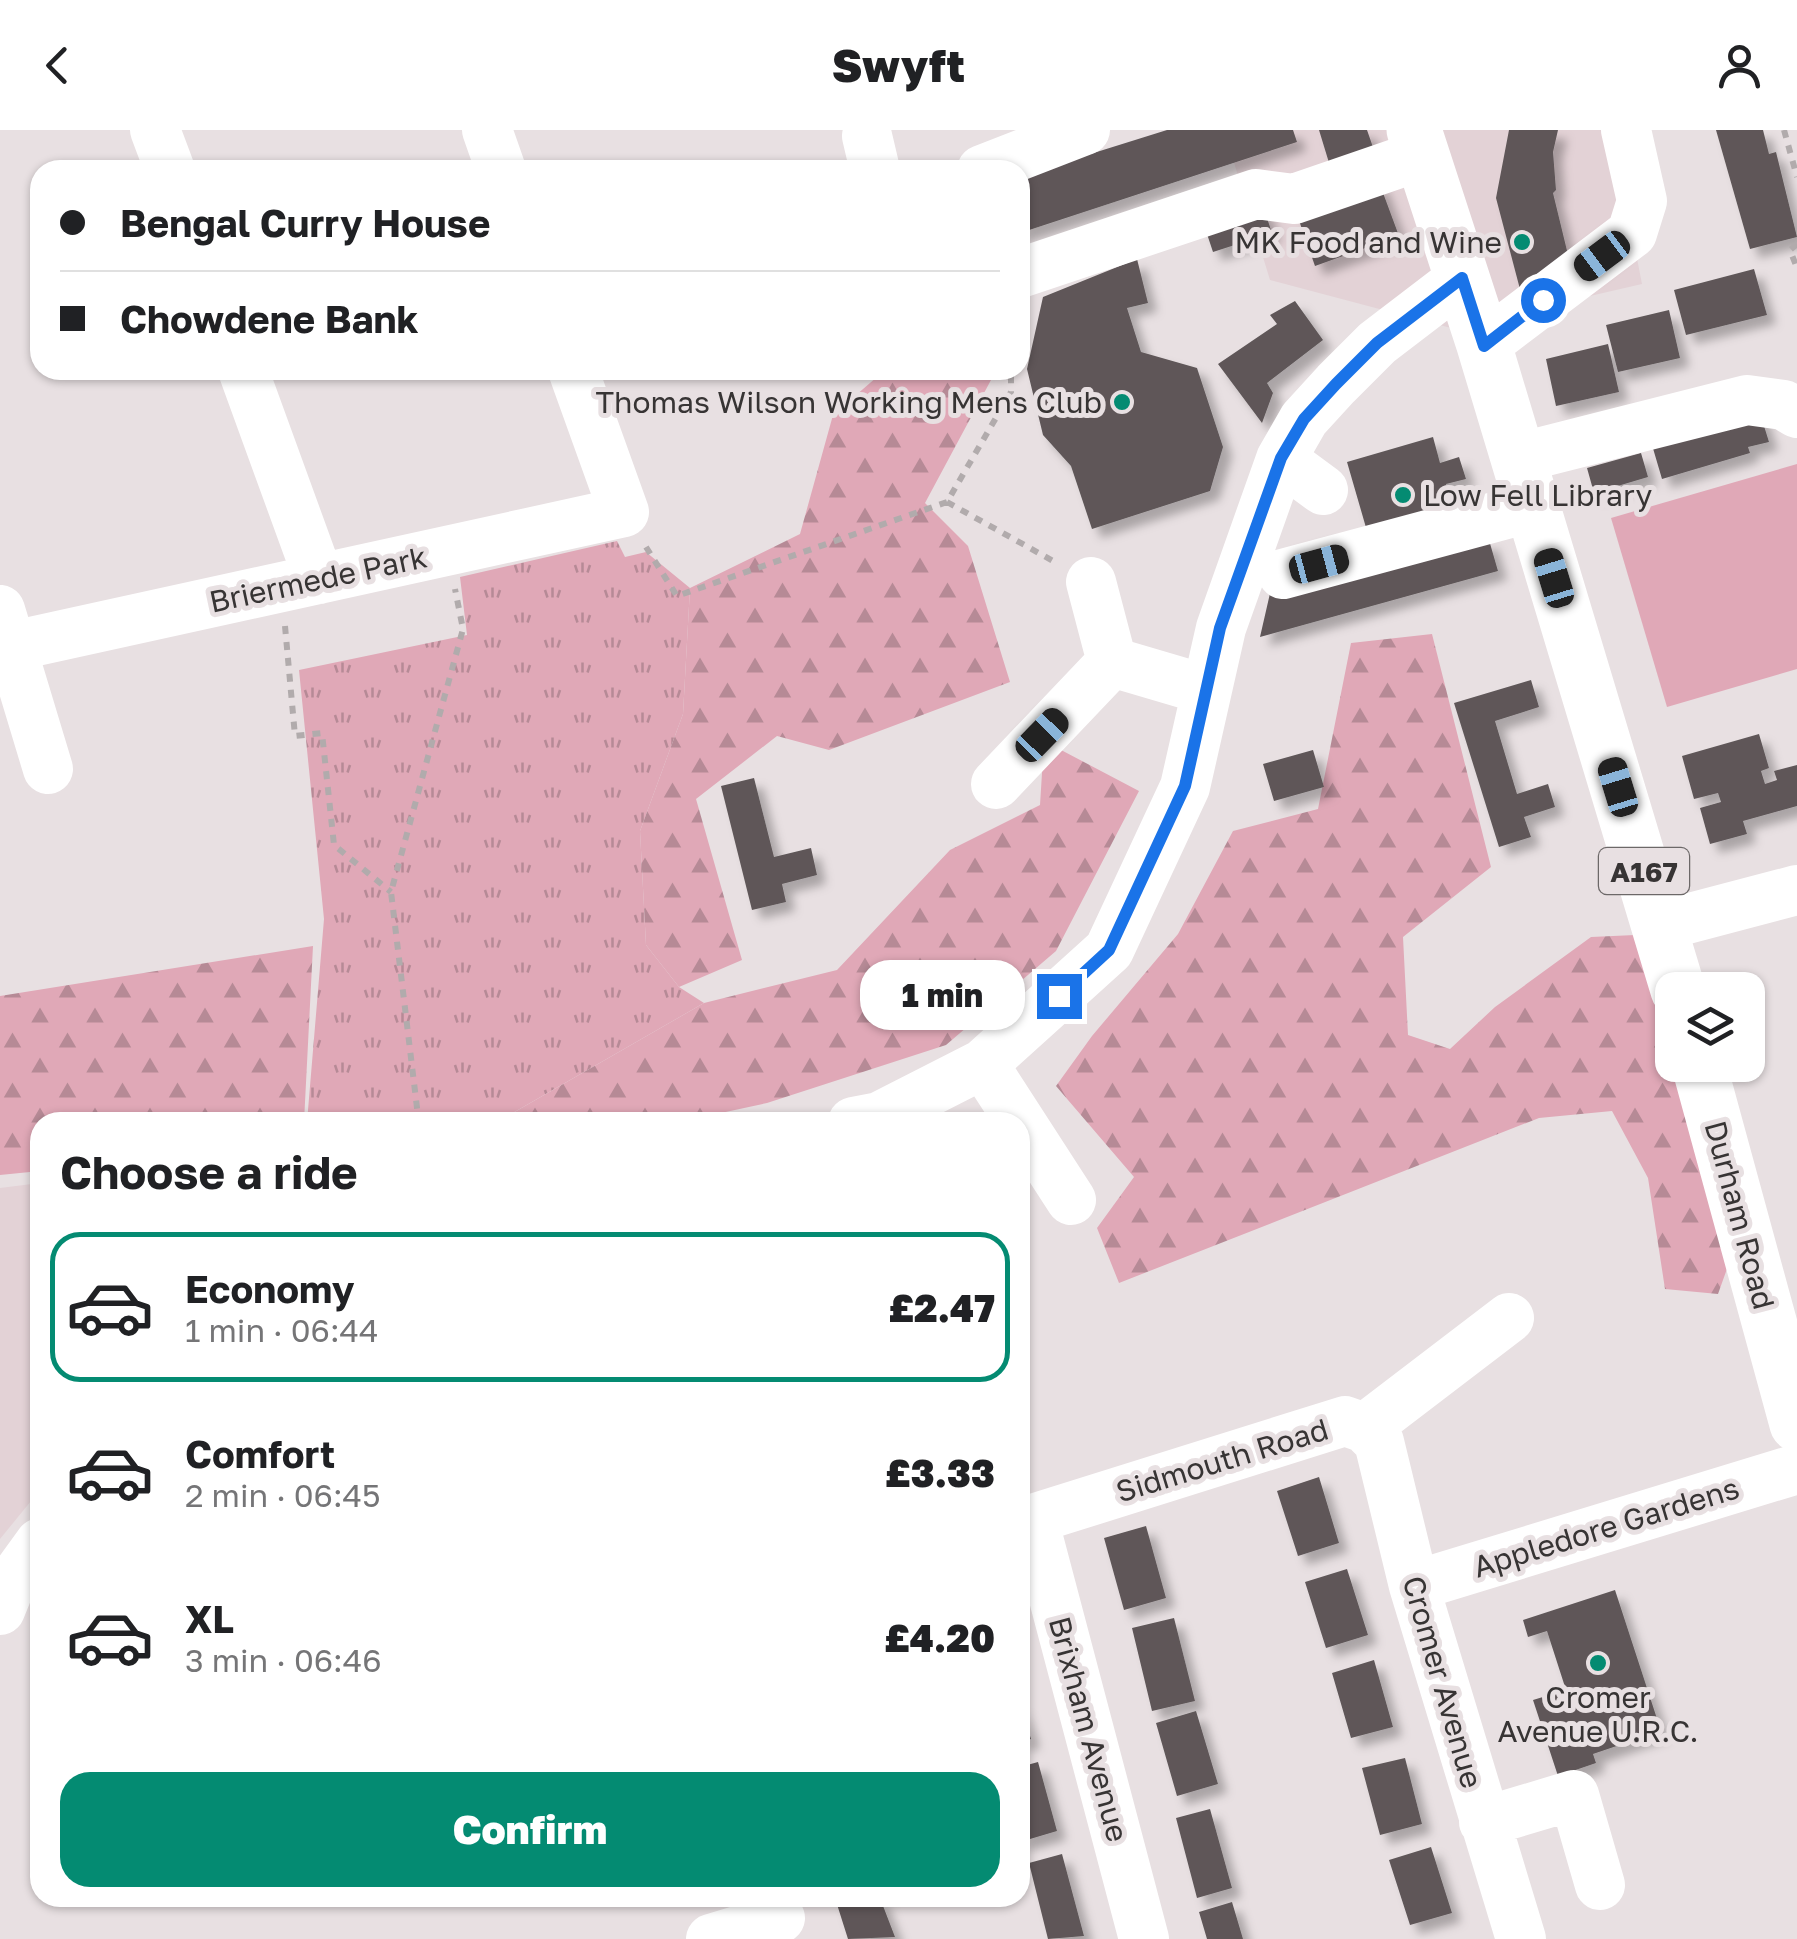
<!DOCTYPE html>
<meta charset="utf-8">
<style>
body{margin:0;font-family:"Golos Text",sans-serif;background:#f2f2f2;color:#202124;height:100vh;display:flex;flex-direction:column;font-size:38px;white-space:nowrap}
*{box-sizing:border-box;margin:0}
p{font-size:32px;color:#757577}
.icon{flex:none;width:55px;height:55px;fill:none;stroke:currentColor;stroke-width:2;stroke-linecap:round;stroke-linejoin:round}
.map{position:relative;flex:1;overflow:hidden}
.panel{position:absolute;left:30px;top:982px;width:1000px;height:795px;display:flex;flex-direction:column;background:#fff;border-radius:30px;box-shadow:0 2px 8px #0004}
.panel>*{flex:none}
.banner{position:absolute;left:30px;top:30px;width:1000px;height:220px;border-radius:30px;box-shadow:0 2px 8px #0004;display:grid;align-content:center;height:220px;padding:0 30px;background:#fff}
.buttons{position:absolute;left:1655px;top:842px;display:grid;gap:20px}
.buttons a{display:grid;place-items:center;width:110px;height:110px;border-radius:20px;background:#fff;box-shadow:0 2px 8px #0004;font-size:50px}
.end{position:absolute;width:45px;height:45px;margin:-22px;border:12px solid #1a73e8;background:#fff;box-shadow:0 0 0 5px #fff}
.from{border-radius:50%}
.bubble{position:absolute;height:70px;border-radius:30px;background:#fff;box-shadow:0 2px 8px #0004;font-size:32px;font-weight:800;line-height:70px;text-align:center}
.car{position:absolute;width:30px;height:60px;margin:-30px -15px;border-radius:12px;box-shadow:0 0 8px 2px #0007;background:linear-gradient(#222 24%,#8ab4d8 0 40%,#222 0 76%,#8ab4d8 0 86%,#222 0)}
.banner b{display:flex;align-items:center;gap:35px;height:95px;font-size:38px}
.banner b+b{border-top:2px solid #e0e0e0}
.banner i{width:25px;height:25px;background:#202124}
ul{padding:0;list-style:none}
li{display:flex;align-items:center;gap:30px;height:150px;margin:0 20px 15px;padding:0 10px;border:5px solid transparent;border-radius:30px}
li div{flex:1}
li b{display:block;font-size:38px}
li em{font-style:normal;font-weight:800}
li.on{border-color:#048b72}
li>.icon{width:90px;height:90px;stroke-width:1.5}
h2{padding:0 30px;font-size:45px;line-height:120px}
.cta{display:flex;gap:20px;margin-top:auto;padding:20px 30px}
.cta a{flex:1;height:115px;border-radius:30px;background:#048b72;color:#fff;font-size:40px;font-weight:800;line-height:115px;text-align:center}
header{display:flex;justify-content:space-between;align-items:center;height:130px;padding:0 30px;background:#fff;font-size:45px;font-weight:800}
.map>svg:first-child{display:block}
.built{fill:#e3d2d6}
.grass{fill:url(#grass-tufts)}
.forest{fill:url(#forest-firs)}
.garden{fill:#e0a8b7}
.building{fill:#5e5758;filter:url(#shadow)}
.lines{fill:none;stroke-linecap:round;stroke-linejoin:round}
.path{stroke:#b1abac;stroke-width:6;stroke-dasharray:8 8;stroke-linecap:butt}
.minor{stroke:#fff;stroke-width:50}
.major{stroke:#fff;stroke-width:55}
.route{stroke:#1a73e8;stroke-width:12}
.poi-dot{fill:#048b72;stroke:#e8e0e2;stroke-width:4}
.labels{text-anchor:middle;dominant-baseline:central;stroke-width:10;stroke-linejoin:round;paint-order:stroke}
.shield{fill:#e8e0e2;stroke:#6c6868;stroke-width:2.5}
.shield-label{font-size:28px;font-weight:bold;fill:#373434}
.poi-label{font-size:30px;fill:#373434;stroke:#e8e0e2;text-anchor:end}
.street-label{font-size:30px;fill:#373434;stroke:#e8e0e2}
</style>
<header><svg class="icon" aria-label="back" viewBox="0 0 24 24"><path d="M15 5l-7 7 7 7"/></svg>Swyft<svg class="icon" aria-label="person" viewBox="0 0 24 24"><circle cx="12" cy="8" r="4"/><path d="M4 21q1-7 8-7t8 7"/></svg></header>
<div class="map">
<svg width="1797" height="1809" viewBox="0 0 1797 1809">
<defs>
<pattern id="grass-tufts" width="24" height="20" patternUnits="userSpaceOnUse" patternTransform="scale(2.5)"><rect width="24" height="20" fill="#e0a8b7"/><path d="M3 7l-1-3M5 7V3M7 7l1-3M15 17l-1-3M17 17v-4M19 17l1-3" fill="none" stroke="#b68a96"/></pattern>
<pattern id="forest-firs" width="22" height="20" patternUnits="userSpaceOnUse" patternTransform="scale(2.5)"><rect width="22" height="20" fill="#e0a8b7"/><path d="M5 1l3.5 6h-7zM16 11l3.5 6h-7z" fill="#b68a96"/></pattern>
<filter id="shadow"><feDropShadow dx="9" dy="9" stdDeviation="5" flood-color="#0004"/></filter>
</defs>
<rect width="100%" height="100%" fill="#e8e0e2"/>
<path class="built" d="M1224 0H1612L1642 154 1451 198 1270 150Z
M40 1053V1360L0 1409V1058Z"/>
<path class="grass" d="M617 411 625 427 646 422 690 458 683 584 640 701 646 815 679 857 704 873 497 992H307L324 789 299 540 467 505 460 447Z"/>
<path class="forest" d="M885 240H985L991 250 925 373 968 416 1010 552 829 620 777 606 696 669 742 830 679 857 646 815 640 701 683 584 690 458 800 404 833 285Z
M1432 504 1491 737 1403 807 1408 905 1450 919 1495 877 1591 807 1635 805 1733 1122 1718 1164 1665 1159 1648 1048 1612 981 1539 988 1119 1153 1097 1098 1134 1047 1056 956 1092 906 1178 804 1233 701 1318 679 1351 513Z
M1044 611 1139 661 1056 821 946 915 767 973 679 992H497L704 873 837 840 950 720 1040 675Z
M313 816 304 992H40V1041L0 1045V866Z"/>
<path class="garden" d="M1797 334V539L1667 577 1611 388Z"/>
<path class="building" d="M1167 0H1293L1297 12 1020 103V46Z
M1319 0H1367L1375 23 1330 36Z
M1509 0H1558L1553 22 1556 60 1553 63 1570 133 1521 163 1496 68Z
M1716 0H1763L1769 24 1776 22 1797 107 1750 119Z
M1379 52 1399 106 1315 136 1296 82Z
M1263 76 1272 103 1213 122 1204 95Z
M1137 129 1148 173 1127 178 1141 222 1197 238 1223 317 1210 361 1092 399 1071 336 1043 305 1027 239 1043 167Z
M1754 139 1767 185 1686 205 1674 160Z
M1295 171 1323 210 1267 253 1273 263 1262 293 1218 234 1277 194 1270 185Z
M1669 180 1680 228 1618 242 1606 195Z
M1608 214 1619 262 1556 276 1546 229Z
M1760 283 1769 312 1748 317 1750 323 1662 349 1652 315Z
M1433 307 1440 333 1459 327 1466 349 1446 354 1453 377 1367 401 1347 332Z
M1641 323 1648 347 1594 363 1587 338Z
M1489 410 1498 441 1260 507 1271 459Z
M1531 550 1539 577 1495 591 1517 664 1548 654 1555 677 1524 687 1531 707 1499 717 1454 573Z
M1759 604 1769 638 1761 641 1765 654 1777 650 1774 641 1797 635V676L1743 691 1747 704 1710 714 1700 678 1721 672 1718 663 1694 669 1682 626Z
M1313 620 1324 657 1274 671 1263 634Z
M754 648 774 727 811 718 817 745 782 754 786 772 752 780 721 656Z
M1319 1347 1339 1413 1298 1426 1277 1361Z
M1146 1396 1166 1468 1124 1480 1104 1408Z
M1347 1439 1368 1505 1326 1518 1305 1452Z
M1615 1460 1661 1601 1593 1624 1596 1633 1558 1646 1533 1570 1566 1560 1547 1501 1528 1507 1523 1490Z
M1174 1488 1195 1571 1152 1581 1132 1498Z
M1374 1530 1393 1597 1351 1608 1332 1543Z
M1020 1574 1031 1609 1020 1613Z
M1196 1581 1218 1654 1177 1666 1156 1593Z
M1405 1628 1422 1694 1380 1705 1362 1638Z
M1038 1632 1057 1701 1020 1712V1637Z
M1210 1679 1232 1758 1197 1768 1176 1688Z
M1431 1717 1452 1783 1410 1795 1389 1730Z
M1062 1724 1084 1806 1048 1809 1029 1733Z
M835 1768H880L895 1807 848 1809Z
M1232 1772 1243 1809H1207L1199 1782Z"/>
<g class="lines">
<path class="path" d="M1784 0 1797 47
M1797 114 1790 120 1797 138
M947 372 1055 432
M646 417 677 466 947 372 1011 262V240
M285 496 295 606 322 603 334 715 391 762
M412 992 418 986 391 762 463 499 455 459"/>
<path class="minor" d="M155 0 170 40
M487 0 501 40
M867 6 875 40
M982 40 1085 0
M1020 143 1256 64 1294 69 1422 25
M1484 215 1632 103 1642 71 1626 0
M243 240 319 449
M1518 328 1747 270 1784 275 1797 283
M1281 329 1323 360
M1283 444 1532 377
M1091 452 1112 532 1207 560
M0 480 48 639
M13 516 624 382 573 240
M996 654 1112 532
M1660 796 1797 760
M983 934 1071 1070
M853 992 879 987 983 934 1109 820 1185 657 1221 498 1281 329 1304 289 1336 254 1377 213 1462 148
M1365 1298 1379 1312 1414 1456 1521 1809
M1033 1389 1144 1809
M1020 1393 1345 1291 1365 1298 1509 1188
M1414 1456 1797 1339
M0 1480 11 1453 40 1413
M1484 1692 1574 1665 1600 1755
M711 1809 780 1788"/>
<path class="major" d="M1414 0 1484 215 1678 860
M1699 935 1797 1294"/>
</g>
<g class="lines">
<path class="route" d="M1059 866 1109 820 1185 656 1220 498 1281 328 1304 289 1336 254 1377 213 1462 148 1484 216 1543 170"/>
</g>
<g class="poi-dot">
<circle cx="1522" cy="112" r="10"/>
<circle cx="1122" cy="272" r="10"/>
<circle cx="1403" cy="365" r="10"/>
<circle cx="1598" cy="1533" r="10"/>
</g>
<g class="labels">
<rect class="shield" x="1599" y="718" width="90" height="46" rx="8"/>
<g class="shield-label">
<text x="1644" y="741">A167</text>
</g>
<g class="poi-label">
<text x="1502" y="112">MK Food and Wine</text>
<text x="1102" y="272">Thomas Wilson Working Mens Club</text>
<text x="1423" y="365" text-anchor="start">Low Fell Library</text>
<text x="1598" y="1567" text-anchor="middle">Cromer<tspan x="1598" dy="34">Avenue U.R.C.</tspan></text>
</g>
<g class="street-label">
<text transform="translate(318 449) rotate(-12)">Briermede Park</text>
<text transform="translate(1740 1085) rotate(75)">Durham Road</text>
<text transform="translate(1222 1330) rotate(-17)">Sidmouth Road</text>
<text transform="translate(1606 1397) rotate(-17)">Appledore Gardens</text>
<text transform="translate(1443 1552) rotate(74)">Cromer Avenue</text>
<text transform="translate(1089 1599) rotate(75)">Brixham Avenue</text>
</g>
</g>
</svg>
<div class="buttons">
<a><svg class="icon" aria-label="layers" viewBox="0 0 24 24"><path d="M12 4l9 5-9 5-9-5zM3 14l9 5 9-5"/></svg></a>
</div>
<i class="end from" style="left:1543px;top:170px"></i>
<i class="end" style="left:1059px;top:866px"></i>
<div class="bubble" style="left:860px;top:830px;width:165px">1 min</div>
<i class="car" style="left:1602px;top:126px;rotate:233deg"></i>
<i class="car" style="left:1319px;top:434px;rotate:75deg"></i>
<i class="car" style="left:1554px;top:448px;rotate:343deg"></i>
<i class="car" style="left:1042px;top:605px;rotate:44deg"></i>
<i class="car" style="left:1618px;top:657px;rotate:343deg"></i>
<div class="banner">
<b><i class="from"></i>Bengal Curry House</b>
<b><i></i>Chowdene Bank</b>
</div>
<section class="panel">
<h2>Choose a ride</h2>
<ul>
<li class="on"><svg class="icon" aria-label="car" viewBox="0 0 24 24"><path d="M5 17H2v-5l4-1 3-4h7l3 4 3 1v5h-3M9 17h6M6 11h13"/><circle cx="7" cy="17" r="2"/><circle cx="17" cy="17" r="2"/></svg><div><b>Economy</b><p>1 min · 06:44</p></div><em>£2.47</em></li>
<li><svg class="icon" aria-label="car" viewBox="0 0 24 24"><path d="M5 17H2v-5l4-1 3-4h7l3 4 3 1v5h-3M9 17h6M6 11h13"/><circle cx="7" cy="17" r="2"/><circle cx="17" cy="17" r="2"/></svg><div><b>Comfort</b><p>2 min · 06:45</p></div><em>£3.33</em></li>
<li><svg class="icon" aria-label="car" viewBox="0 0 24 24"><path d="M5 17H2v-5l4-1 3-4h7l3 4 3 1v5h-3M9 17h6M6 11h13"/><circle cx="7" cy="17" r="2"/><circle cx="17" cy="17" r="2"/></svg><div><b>XL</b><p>3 min · 06:46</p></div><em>£4.20</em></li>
</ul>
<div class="cta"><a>Confirm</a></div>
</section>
</div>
